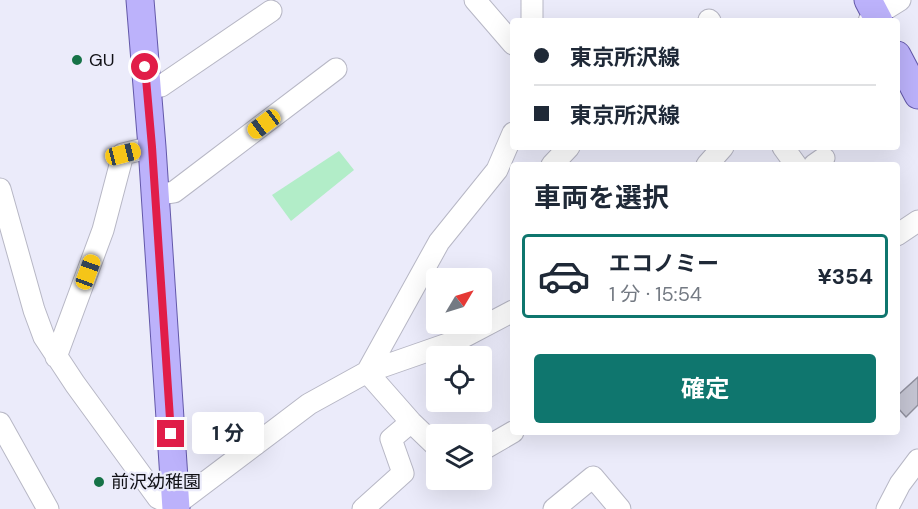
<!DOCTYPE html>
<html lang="ja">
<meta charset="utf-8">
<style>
body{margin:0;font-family:"DM Sans","Noto Sans JP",sans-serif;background:#f6f6f7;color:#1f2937;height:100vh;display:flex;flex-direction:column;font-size:22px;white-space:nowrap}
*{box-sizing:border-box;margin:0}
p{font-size:20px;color:#747a83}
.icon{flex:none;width:33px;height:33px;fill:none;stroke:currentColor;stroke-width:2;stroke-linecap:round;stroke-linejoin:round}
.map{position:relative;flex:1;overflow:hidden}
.drawer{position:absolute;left:510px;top:162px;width:390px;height:273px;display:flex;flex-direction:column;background:#fff;border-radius:6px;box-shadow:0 6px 24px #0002}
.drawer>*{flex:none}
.banner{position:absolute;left:510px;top:18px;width:390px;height:132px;border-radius:6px;box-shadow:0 6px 24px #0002;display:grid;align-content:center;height:132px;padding:0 24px;background:#fff}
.needle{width:39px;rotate:52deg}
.controls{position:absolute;left:426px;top:268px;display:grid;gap:12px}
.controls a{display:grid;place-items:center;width:66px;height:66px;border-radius:6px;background:#fff;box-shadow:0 6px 24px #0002;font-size:30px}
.end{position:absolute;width:27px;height:27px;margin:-14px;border:8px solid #e11d48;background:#fff;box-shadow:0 0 0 3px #fff}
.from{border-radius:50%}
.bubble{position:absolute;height:42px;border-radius:6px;background:#fff;box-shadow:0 6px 24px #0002;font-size:20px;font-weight:700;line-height:42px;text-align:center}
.car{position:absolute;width:18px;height:36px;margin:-18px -9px;border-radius:8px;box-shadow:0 0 4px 2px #0007;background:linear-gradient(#f5c518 24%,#345 0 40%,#f5c518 0 76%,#345 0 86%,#f5c518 0)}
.banner b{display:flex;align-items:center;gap:21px;height:57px;font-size:22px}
.banner b+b{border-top:2px solid #e0e1e3}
.banner i{width:15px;height:15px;background:#1f2937}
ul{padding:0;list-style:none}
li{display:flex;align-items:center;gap:18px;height:84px;margin:0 12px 9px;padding:0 12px;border:3px solid #e0e1e3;border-radius:6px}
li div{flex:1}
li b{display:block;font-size:22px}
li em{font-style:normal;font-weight:700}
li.selected{border-color:#0f766e}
li>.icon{width:54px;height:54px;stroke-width:1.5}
h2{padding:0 24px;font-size:27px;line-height:72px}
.button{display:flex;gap:12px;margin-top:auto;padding:12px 24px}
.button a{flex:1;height:69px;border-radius:6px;background:#0f766e;color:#fff;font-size:24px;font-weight:700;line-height:69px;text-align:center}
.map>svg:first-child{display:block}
.green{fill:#b2edc8}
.building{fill:#c5c5d3;stroke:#91919f;stroke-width:1.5}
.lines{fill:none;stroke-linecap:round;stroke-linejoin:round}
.minor-casing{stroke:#b7b7c5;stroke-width:23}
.major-casing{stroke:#6358a9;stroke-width:29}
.minor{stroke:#fff;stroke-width:21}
.major{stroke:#bcb2fb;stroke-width:27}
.route{stroke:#e11d48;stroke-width:8}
.poi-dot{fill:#167247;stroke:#ebebfa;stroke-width:2}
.labels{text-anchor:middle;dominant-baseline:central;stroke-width:4.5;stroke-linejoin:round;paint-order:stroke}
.poi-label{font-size:18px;fill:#101015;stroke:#ebebfa;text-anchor:start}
</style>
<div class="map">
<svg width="918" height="509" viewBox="0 0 918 509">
<rect width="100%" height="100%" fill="#ebebfa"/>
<path class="green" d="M339 151 354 170 291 221 272 195Z"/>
<path class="building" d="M918 377V405L906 417 897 407V396Z"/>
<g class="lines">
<defs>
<path id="minor" d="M475 0 513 44
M709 20 710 21
M532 21V0
M869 21 876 15 900 0
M147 89 161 86 271 11
M783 147 796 165
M552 165 569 147
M707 165 723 147
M814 165 824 158
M0 189 34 310 44 337 75 384 158 498 176 506
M155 195 174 192 336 69
M897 235 918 221
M56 357 103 230 123 154 152 147
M367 372 439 242 497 170 513 133
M367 372 411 422 436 446
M0 423 48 509
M482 450 513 432
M170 509 309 404 367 372 456 341 513 311
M363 509 403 473 391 439 411 422
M554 509 593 477 620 509
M887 509 900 484 918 460"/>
<path id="major" d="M140 0 152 147 176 509
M868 0 879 21
M897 55 918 95"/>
</defs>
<use href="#minor" class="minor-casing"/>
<use href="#major" class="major-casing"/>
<use href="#minor" class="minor"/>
<use href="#major" class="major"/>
</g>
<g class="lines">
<path class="route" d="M145 67 152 147 171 434"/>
</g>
<g class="poi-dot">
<circle cx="77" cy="60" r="6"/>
<circle cx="99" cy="482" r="6"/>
</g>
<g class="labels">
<g class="poi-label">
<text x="89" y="60">GU</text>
<text x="111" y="482">前沢幼稚園</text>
</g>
</g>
</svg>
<div class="controls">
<a><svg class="needle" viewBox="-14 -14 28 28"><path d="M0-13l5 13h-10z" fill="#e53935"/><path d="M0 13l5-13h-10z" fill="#747a83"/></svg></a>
<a><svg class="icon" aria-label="locate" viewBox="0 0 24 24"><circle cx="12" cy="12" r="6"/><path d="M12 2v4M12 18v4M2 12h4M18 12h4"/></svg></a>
<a><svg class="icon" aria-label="layers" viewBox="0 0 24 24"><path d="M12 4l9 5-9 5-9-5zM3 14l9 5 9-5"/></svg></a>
</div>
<i class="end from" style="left:145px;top:67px"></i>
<i class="end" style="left:171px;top:434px"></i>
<div class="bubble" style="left:192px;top:412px;width:72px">1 分</div>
<i class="car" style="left:264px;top:124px;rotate:233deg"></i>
<i class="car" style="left:123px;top:154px;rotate:76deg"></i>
<i class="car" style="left:88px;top:272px;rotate:20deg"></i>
<div class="banner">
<b><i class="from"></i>東京所沢線</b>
<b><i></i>東京所沢線</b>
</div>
<section class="drawer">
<h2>車両を選択</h2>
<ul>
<li class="selected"><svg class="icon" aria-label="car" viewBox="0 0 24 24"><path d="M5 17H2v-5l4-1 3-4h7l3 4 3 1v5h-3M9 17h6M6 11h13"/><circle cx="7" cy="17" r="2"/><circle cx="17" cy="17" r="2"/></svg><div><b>エコノミー</b><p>1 分 · 15:54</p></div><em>¥354</em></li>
</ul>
<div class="button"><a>確定</a></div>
</section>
</div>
